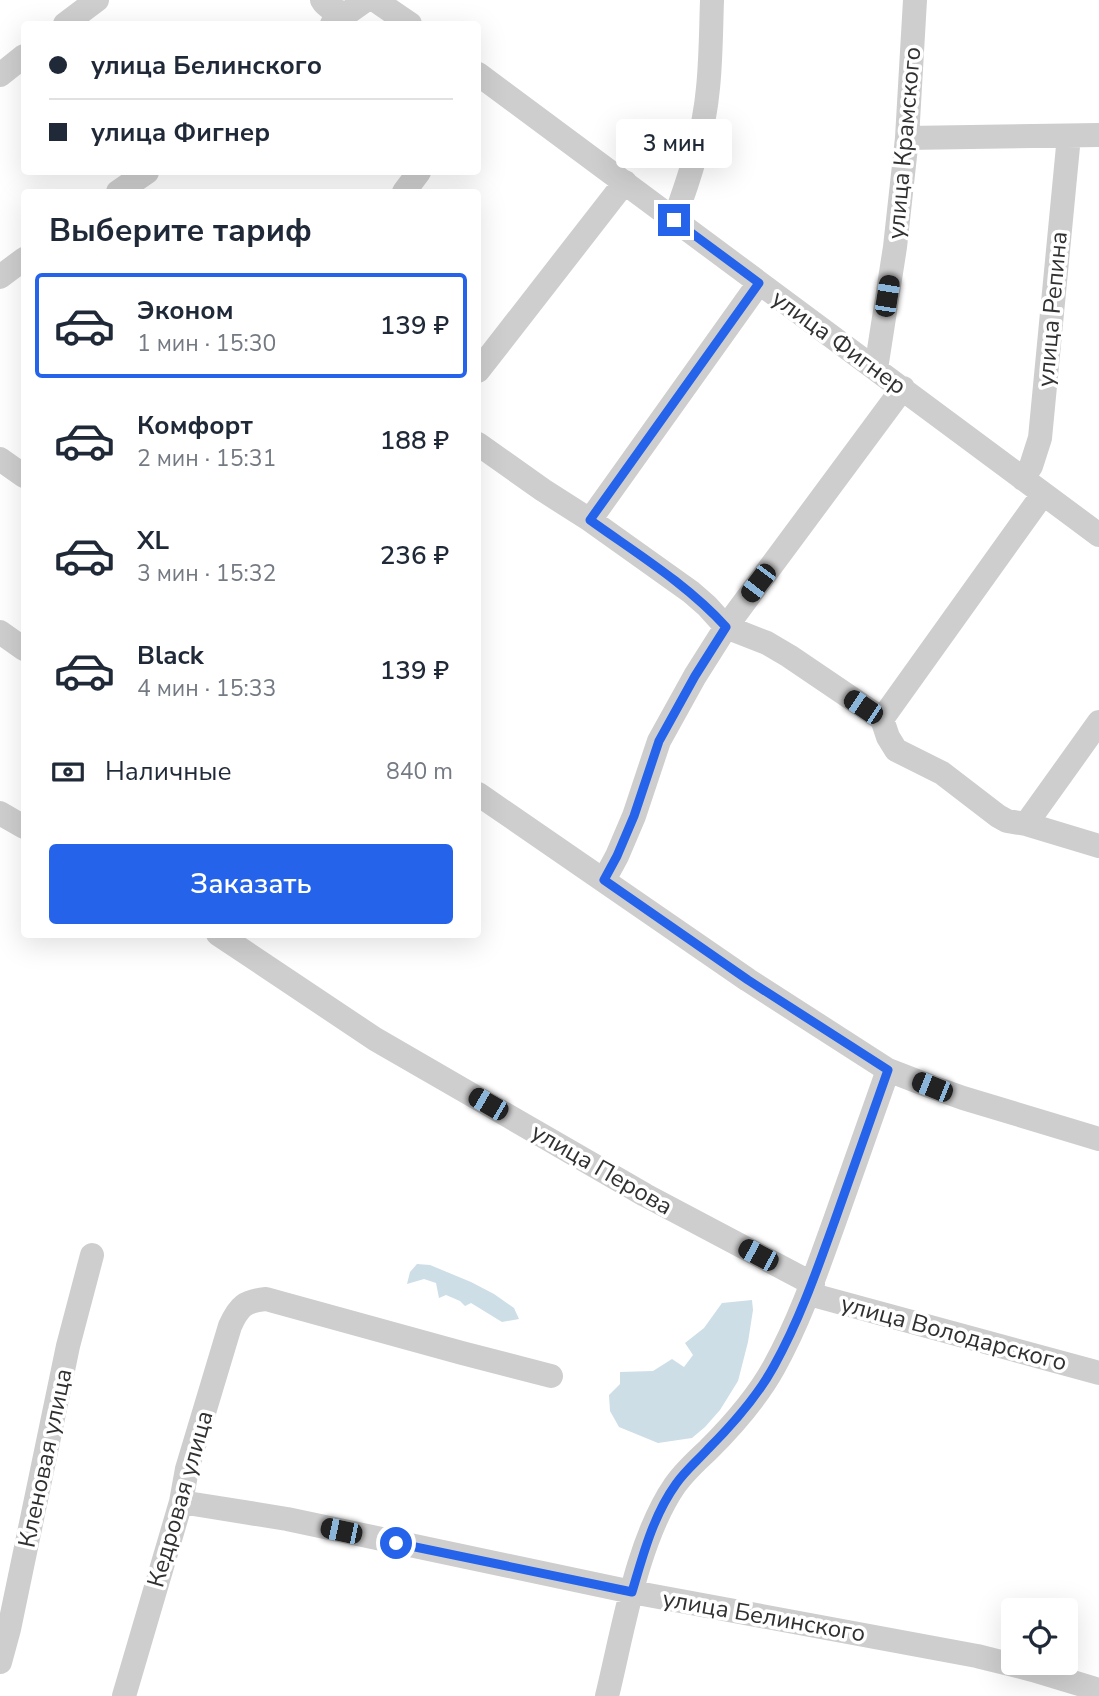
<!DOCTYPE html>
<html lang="ru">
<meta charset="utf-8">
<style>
body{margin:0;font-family:"Nunito Sans",sans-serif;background:#f2f2f3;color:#1f2937;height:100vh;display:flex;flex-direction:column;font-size:26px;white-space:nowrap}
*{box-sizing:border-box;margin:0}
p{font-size:23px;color:#747a83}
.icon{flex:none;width:38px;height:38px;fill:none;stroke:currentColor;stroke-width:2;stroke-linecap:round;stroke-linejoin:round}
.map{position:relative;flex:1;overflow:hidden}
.drawer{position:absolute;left:21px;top:189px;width:460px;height:749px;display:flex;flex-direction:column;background:#fff;border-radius:7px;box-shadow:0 7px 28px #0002}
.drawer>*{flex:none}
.banner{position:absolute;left:21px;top:21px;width:460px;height:154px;border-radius:7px;box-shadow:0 7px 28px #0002;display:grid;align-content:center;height:154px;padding:0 28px;background:#fff}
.tools{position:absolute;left:1001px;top:1598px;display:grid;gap:14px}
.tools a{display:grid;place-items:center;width:77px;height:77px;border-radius:7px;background:#fff;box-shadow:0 7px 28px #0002;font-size:35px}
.end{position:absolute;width:32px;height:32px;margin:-16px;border:9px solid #2563eb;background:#fff;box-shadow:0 0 0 4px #fff}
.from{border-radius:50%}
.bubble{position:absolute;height:49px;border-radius:7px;background:#fff;box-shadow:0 7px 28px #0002;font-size:23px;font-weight:600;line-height:49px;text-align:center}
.car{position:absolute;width:21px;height:42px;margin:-21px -10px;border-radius:9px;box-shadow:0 0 5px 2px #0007;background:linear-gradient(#222 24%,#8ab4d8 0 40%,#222 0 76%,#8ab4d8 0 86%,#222 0)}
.banner b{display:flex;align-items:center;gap:24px;height:66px;font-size:26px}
.banner b+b{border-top:2px solid #e0e1e3}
.banner i{width:18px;height:18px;background:#1f2937}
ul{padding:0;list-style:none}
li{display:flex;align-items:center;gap:21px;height:105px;margin:0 14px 10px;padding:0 14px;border:4px solid transparent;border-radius:7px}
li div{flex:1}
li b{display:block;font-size:26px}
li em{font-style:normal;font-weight:600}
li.selected{border-color:#2563eb}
li>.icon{width:63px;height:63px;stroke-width:1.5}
h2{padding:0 28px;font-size:32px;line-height:84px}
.pay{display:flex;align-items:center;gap:18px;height:77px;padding:0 28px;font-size:26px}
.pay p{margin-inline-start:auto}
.cta{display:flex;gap:14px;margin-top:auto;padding:14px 28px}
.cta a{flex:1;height:80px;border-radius:7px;background:#2563eb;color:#fff;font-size:28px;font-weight:600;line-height:80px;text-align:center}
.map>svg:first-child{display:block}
.water{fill:#cddee7}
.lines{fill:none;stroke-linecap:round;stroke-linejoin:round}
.minor{stroke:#cecece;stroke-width:24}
.route{stroke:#2563eb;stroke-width:9}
.labels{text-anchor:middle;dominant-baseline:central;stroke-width:7;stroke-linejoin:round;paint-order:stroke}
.street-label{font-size:24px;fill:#313131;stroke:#fff}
</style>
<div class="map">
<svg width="1099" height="1696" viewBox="0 0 1099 1696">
<rect width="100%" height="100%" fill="#fff"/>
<path class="water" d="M417 1264 430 1265 471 1282 494 1294 514 1308 519 1319 502 1322 471 1303 465 1306 460 1301 446 1295 439 1298 436 1283 424 1279 407 1284 410 1272Z
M752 1300 753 1310 748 1342 738 1381 720 1410 705 1427 692 1438 658 1443 619 1427 610 1411 609 1395 620 1384V1372L653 1371 672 1359 684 1367 693 1355 685 1343 704 1328 722 1303Z"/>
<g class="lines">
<path class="minor" d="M322 0C327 9 337 11 347 14
M375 0 410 24
M65 24 97 0
M332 24 366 0
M478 74 1099 535
M0 75 24 56
M907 138 1099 135
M118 192 147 172
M404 192 419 172
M674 220C690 177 704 133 708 88 711 59 711 29 712 0
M0 277 24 259
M876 369 895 247 907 138 915 0
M478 371 625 182
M478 444 543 490 590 520 691 592 707 606 726 627 767 643 789 656 882 719 888 737 896 750 942 773 998 816 1007 821 1026 824 1099 846
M0 459 24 476
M1023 479 1031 466 1040 438 1069 136
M590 520 759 283
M0 632 24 649
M882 719 1043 494
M478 794 748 980 888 1070 932 1087 963 1098 1099 1139
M0 813 24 827
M1026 824 1099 722
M604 880 617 856 634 816 659 741 695 676 726 627 903 388
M218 934 375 1039 645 1195 813 1284
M809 1294 1099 1373
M181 1502 287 1519 632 1592 977 1656 1033 1670 1099 1690
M0 1662 9 1629 68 1346 92 1255
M124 1696 181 1502 187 1469 230 1326C239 1306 245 1301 266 1299L462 1353 551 1376
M607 1696C623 1631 637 1540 675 1485 685 1471 696 1461 708 1450 733 1425 757 1398 774 1367 800 1320 817 1270 835 1220 853 1170 870 1120 888 1070"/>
</g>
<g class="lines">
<path class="route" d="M396 1543 632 1592C643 1555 653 1516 676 1484 685 1471 697 1461 708 1449 733 1424 757 1397 774 1366 800 1319 817 1270 835 1220 853 1170 870 1120 888 1070L748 980 604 880 617 856 634 816 659 741 695 676 726 627C687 584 636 553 590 520L759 283 674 220"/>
</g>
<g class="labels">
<g class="street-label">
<text transform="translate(904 143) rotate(-85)">улица Крамского</text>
<text transform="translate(1052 309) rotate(-85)">улица Репина</text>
<text transform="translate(839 342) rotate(36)">улица Фигнер</text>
<text transform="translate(602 1169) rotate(30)">улица Перова</text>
<text transform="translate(954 1333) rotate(15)">улица Володарского</text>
<text transform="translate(45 1458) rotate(-78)">Кленовая улица</text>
<text transform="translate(180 1499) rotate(-74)">Кедровая улица</text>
<text transform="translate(764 1616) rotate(10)">улица Белинского</text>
</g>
</g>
</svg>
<div class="tools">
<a><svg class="icon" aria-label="locate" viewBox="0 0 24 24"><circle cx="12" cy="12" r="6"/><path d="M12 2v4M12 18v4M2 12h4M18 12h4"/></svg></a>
</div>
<i class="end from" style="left:396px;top:1543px"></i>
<i class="end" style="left:674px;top:220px"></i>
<div class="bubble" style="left:616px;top:119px;width:116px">3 мин</div>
<i class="car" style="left:887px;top:296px;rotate:9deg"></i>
<i class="car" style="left:758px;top:583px;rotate:217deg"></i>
<i class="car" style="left:863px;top:707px;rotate:304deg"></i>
<i class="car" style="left:932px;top:1087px;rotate:292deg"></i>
<i class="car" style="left:488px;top:1104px;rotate:300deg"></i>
<i class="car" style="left:758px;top:1255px;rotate:298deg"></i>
<i class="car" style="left:341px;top:1531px;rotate:282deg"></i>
<div class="banner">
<b><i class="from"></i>улица Белинского</b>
<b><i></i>улица Фигнер</b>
</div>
<section class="drawer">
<h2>Выберите тариф</h2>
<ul>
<li class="selected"><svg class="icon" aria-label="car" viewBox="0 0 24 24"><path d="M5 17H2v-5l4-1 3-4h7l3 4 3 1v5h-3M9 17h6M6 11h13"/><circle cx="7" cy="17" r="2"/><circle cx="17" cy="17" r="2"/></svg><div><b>Эконом</b><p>1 мин · 15:30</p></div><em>139 ₽</em></li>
<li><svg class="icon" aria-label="car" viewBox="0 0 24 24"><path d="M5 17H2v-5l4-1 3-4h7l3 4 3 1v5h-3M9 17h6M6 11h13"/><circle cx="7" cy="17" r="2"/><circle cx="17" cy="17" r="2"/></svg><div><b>Комфорт</b><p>2 мин · 15:31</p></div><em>188 ₽</em></li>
<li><svg class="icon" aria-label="car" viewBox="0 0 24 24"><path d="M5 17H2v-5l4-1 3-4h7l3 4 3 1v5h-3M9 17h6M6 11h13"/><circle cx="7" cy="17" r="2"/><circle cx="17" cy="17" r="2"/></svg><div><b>XL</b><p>3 мин · 15:32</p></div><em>236 ₽</em></li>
<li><svg class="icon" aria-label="car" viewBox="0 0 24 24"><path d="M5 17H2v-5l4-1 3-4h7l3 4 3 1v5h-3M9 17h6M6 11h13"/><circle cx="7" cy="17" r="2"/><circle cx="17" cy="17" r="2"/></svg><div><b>Black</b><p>4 мин · 15:33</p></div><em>139 ₽</em></li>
</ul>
<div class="pay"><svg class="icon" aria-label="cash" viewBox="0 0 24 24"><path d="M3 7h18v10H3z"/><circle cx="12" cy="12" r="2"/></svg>Наличные<p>840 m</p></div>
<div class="cta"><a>Заказать</a></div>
</section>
</div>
